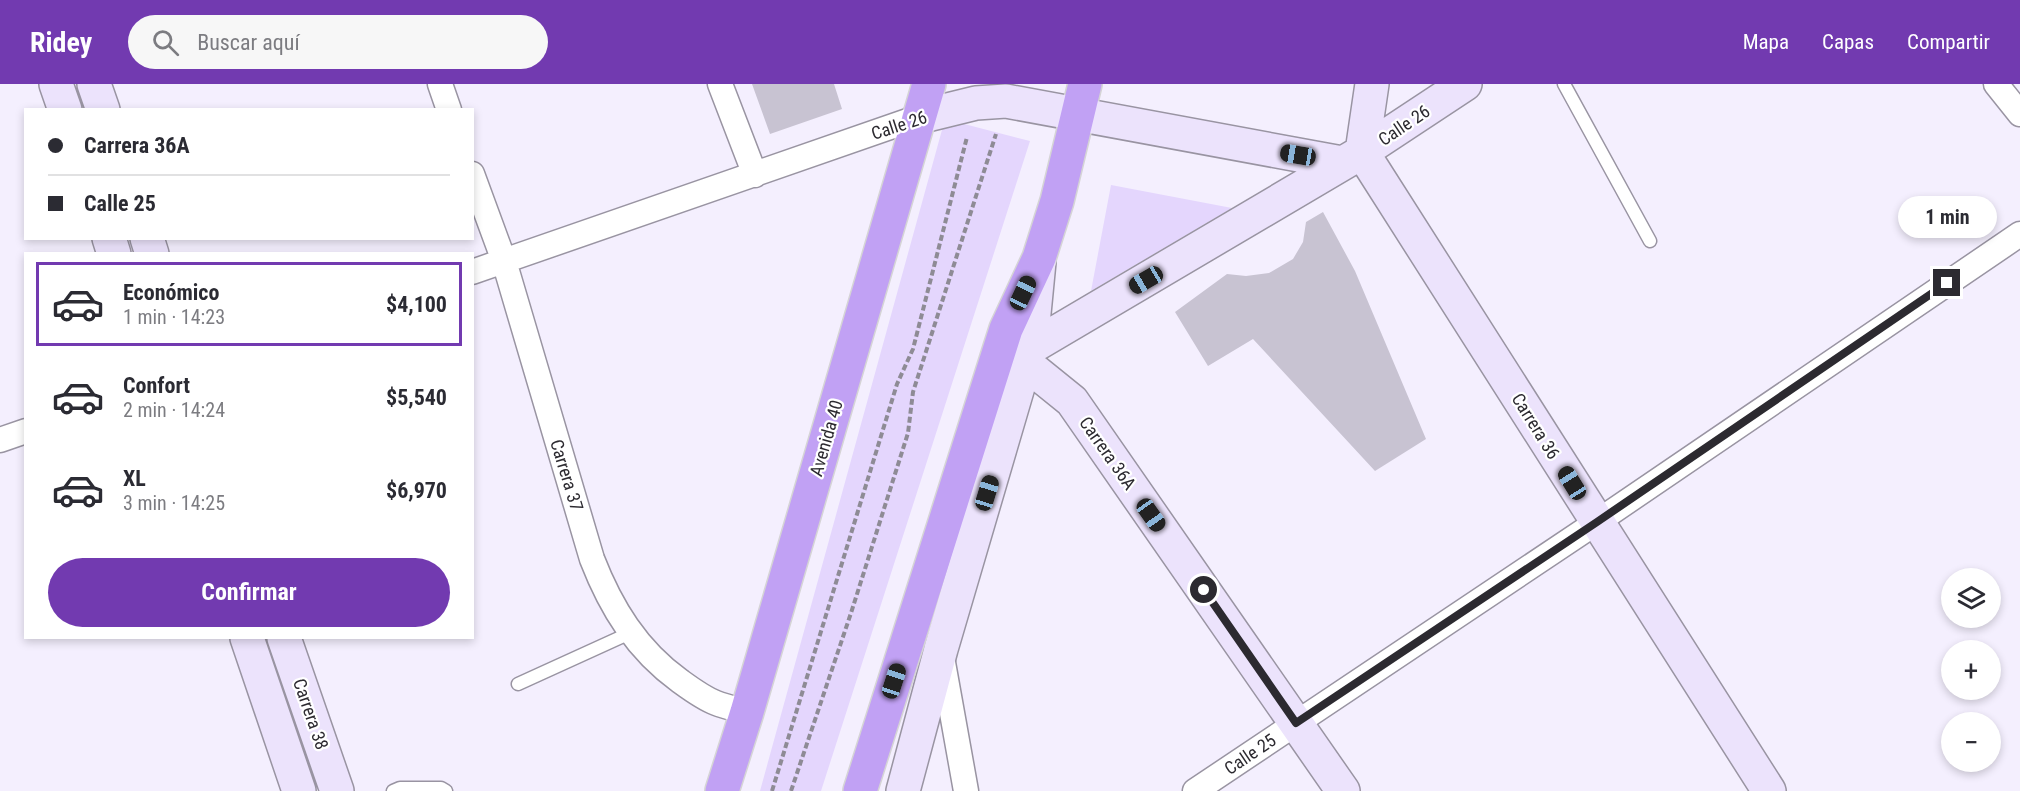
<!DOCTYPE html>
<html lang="es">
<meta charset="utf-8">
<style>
body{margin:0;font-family:"Roboto Condensed",sans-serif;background:#f7f7f7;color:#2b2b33;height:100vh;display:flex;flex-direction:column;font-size:22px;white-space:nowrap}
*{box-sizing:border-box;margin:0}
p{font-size:20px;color:#7c7c81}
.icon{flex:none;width:33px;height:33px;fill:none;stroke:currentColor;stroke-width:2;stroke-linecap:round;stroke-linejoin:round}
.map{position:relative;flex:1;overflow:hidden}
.side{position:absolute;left:24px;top:168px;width:450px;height:387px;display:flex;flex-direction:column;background:#fff;border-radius:0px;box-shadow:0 3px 9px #0003}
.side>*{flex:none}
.hud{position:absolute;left:24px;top:24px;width:450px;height:132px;border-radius:0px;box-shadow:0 3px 9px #0003;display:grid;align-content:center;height:132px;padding:0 24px;background:#fff}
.fabs{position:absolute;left:1941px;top:484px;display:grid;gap:12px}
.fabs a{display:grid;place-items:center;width:60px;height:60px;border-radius:50%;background:#fff;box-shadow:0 3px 9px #0003;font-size:30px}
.end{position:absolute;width:27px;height:27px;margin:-14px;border:8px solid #2c2a30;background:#fff;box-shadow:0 0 0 3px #fff}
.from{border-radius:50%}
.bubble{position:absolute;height:42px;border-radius:21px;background:#fff;box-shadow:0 3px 9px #0003;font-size:20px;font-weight:700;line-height:42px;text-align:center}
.car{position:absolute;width:18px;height:36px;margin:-18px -9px;border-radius:8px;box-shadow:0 0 4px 2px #0007;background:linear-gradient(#222 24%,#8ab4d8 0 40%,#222 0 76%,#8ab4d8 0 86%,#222 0)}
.hud b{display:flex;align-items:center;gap:21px;height:57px;font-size:22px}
.hud b+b{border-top:2px solid #e1e1e2}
.hud i{width:15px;height:15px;background:#2b2b33}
ul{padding:10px 0 0;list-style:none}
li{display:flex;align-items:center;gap:18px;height:84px;margin:0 12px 9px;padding:0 12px;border:3px solid transparent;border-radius:0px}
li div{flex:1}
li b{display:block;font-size:22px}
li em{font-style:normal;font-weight:700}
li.on{border-color:#723ab0}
li>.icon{width:54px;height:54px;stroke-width:1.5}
.primary-button{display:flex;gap:12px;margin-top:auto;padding:12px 24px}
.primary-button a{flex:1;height:69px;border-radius:36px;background:#723ab0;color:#fff;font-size:24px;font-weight:700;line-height:69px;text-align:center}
header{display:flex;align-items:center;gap:36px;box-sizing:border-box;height:84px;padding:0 30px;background:#723ab0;color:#fff}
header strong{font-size:28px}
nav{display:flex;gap:33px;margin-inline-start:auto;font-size:21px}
.search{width:420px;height:54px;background:#f7f7f7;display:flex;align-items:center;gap:15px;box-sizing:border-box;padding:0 21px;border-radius:33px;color:#7c7c81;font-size:22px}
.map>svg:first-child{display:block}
.green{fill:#e4d6fd}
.building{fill:#c8c3d2}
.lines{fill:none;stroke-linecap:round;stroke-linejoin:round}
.lane-casing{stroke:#9994a2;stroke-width:15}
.street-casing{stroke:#9994a2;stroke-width:27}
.secondary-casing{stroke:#9994a2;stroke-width:36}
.highway-casing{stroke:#d5d4d6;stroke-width:36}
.path{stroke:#8e8b95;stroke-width:4;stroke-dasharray:6 3;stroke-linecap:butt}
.lane{stroke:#fff;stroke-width:12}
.street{stroke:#fff;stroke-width:24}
.secondary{stroke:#ece3fc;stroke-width:33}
.highway{stroke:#c1a1f4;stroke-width:33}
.route{stroke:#2c2a30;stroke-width:8}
.labels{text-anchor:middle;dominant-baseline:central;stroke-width:4.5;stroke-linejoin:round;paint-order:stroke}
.street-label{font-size:18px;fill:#2c2a30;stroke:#fff}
</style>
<header>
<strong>Ridey</strong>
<div class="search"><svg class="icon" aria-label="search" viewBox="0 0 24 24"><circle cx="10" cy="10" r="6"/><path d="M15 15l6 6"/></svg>Buscar aquí</div>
<nav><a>Mapa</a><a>Capas</a><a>Compartir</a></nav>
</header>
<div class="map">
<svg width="2020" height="707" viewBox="0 0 2020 707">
<rect width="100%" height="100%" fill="#f4effe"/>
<path class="green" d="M945 35 1030 57 821 707H760Z
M1111 101 1232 124 1091 207Z"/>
<path class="building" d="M752 0H834L842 25 770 50Z
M1323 128 1355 187 1426 355 1375 387 1253 255 1208 282 1175 228 1227 190 1246 192 1269 189 1293 175 1303 158 1306 138Z"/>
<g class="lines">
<defs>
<path id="lane" d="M1564 0 1650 157
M518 600 630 549
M393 707 400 704H441L446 707"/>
<path id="street" d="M440 0 449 26
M720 0 755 91
M1996 0 2020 30
M472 90 504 177 592 475C611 524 637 566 680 597 691 605 703 614 716 619 726 623 737 625 747 628
M472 188 919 33
M0 356 26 347
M942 573 966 707
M1195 707 1597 438 2020 150"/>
<path id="secondary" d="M56 0 65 26
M94 0 103 26
M919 33 976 19 1006 17 1342 79
M1362 68 1769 707
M1362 68 1372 0
M109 154 114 170
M147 154 152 170
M1028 265 1362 68 1465 0
M1025 279 1072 317 1343 707
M247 554 299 707
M284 554 337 707
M903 707 941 565 1025 279 1032 250 1039 178"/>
<path id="highway" d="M722 707 747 628 929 0
M860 707 1006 245 1039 174 1057 117 1085 0"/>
</defs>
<use href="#lane" class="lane-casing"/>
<use href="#street" class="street-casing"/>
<use href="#secondary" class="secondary-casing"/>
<use href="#highway" class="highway-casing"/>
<path class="path" d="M772 707 897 300 913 265 967 53
M791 707 851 529 908 349 913 308 996 50"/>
<use href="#lane" class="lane"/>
<use href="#street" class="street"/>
<use href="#secondary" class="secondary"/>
<use href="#highway" class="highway"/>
</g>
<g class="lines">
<path class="route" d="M1204 506 1296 639 1597 438 1947 199"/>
</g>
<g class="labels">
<g class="street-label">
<text transform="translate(899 41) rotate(-18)">Calle 26</text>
<text transform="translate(1404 41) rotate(-34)">Calle 26</text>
<text transform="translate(1536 342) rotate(58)">Carrera 36</text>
<text transform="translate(826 354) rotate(-74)">Avenida 40</text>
<text transform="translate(1108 369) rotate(55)">Carrera 36A</text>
<text transform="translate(567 391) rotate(73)">Carrera 37</text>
<text transform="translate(311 630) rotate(71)">Carrera 38</text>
<text transform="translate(1250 670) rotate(-34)">Calle 25</text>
</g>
</g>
</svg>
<div class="fabs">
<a><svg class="icon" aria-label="layers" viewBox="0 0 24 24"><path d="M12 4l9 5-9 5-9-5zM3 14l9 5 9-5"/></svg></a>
<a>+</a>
<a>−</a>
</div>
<i class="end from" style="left:1204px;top:506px"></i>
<i class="end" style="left:1947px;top:199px"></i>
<div class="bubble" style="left:1898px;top:112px;width:99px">1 min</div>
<i class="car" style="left:1298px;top:71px;rotate:280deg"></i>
<i class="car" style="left:1146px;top:196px;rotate:240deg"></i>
<i class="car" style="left:1023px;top:209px;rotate:25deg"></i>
<i class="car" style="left:1572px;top:399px;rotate:328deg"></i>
<i class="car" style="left:987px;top:409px;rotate:17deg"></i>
<i class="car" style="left:1151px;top:431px;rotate:145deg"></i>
<i class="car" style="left:894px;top:597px;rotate:18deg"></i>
<div class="hud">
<b><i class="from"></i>Carrera 36A</b>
<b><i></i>Calle 25</b>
</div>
<section class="side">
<ul>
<li class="on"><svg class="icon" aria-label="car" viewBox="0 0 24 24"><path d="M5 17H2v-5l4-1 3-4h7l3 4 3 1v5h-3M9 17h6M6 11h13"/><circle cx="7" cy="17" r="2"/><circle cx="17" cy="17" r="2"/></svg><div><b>Económico</b><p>1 min · 14:23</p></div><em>$4,100</em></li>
<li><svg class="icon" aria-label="car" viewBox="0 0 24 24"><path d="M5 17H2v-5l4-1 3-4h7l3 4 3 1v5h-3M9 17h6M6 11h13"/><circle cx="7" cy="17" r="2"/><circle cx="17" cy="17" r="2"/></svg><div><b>Confort</b><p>2 min · 14:24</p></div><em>$5,540</em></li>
<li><svg class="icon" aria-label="car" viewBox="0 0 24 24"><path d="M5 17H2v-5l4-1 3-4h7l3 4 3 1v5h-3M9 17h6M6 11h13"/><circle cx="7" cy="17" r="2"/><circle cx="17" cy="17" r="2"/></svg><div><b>XL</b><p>3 min · 14:25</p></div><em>$6,970</em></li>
</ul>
<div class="primary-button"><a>Confirmar</a></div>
</section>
</div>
